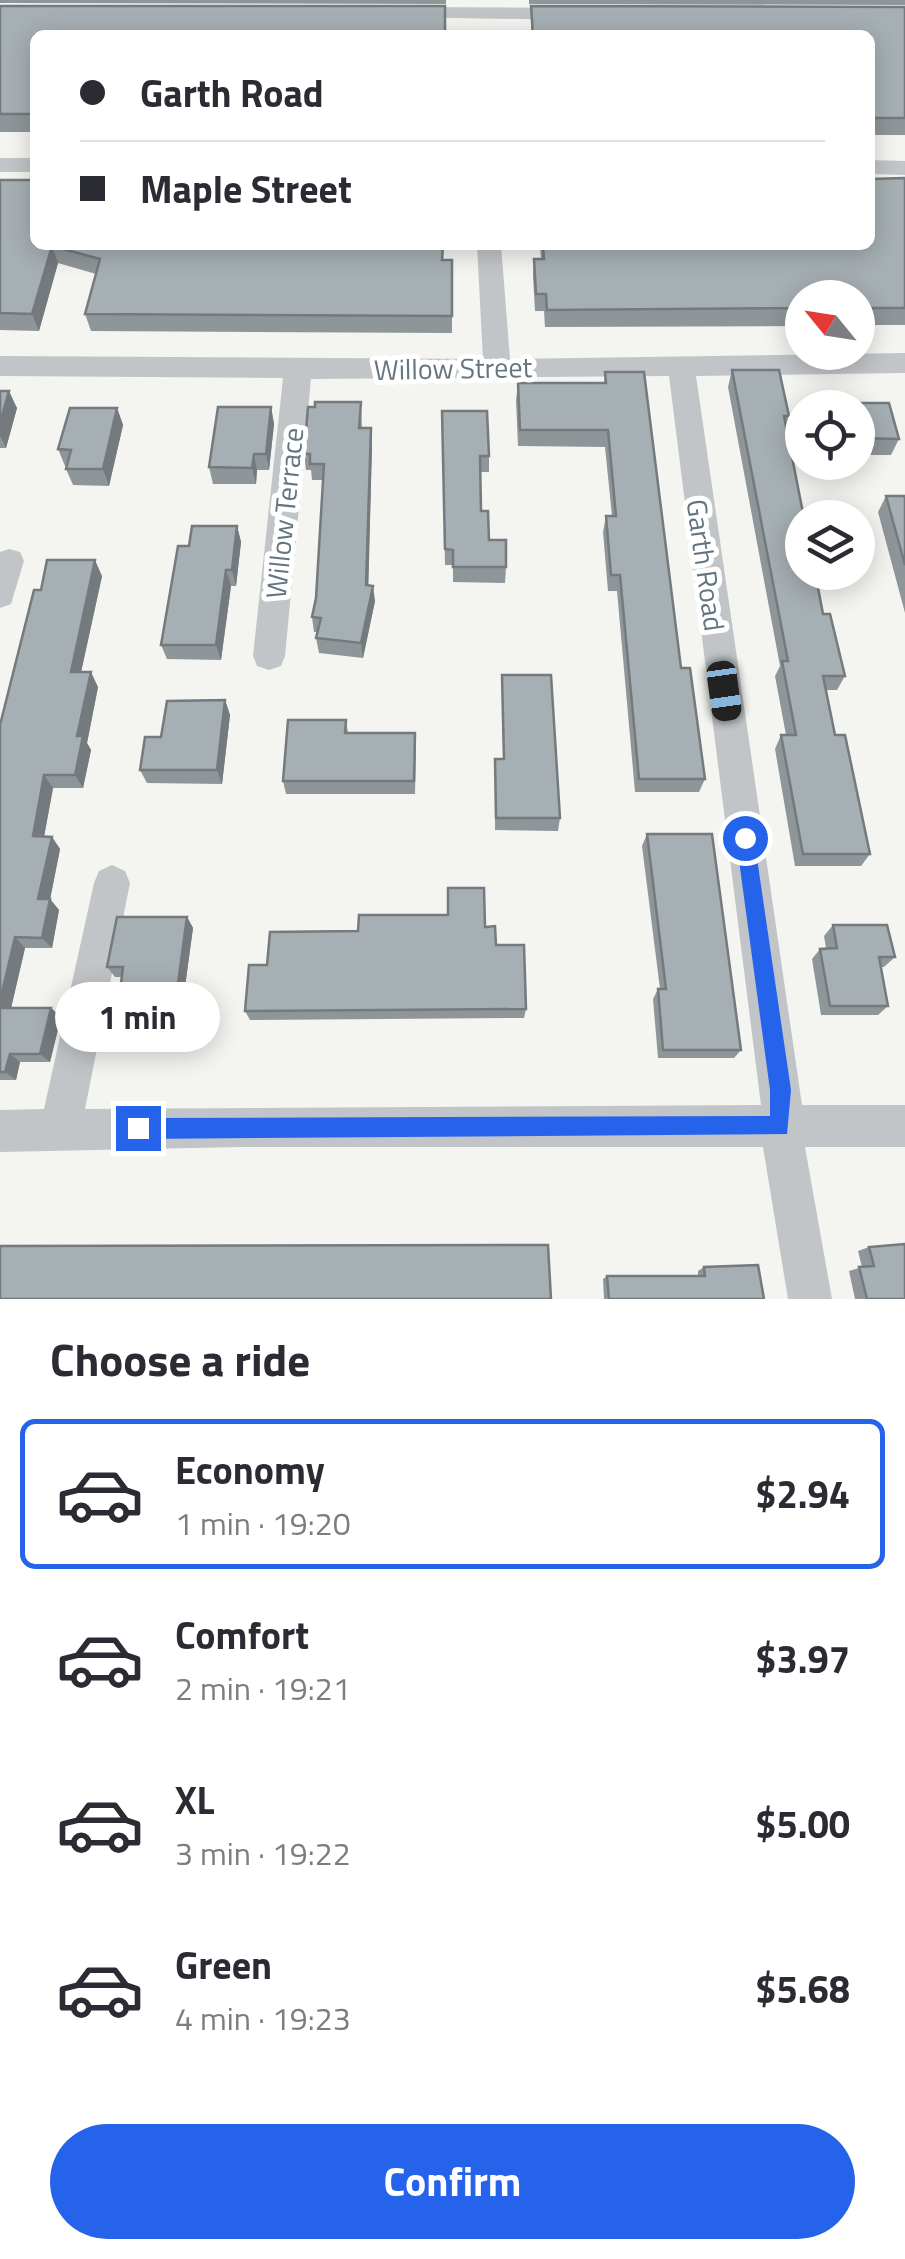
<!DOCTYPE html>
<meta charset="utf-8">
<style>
body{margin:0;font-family:"Titillium Web",sans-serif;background:#f7f7f7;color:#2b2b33;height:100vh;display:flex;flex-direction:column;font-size:38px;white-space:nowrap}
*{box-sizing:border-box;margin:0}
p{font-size:32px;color:#7c7c81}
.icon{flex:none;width:55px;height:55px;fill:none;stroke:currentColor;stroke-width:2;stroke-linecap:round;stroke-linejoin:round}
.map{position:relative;height:1299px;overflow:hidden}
.sheet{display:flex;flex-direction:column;background:#fff;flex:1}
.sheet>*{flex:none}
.banner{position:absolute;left:30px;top:30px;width:845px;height:220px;border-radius:15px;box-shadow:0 5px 25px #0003;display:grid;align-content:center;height:220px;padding:0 50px;background:#fff}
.needle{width:65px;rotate:300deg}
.controls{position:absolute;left:785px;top:280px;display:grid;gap:20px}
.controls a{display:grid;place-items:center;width:90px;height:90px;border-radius:50%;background:#fff;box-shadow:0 5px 25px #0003;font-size:50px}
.end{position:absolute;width:45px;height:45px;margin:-22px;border:12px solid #2563eb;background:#fff;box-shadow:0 0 0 5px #fff}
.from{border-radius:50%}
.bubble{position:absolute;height:70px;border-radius:35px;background:#fff;box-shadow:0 5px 25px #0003;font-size:32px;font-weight:700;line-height:70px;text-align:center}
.car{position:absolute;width:30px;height:60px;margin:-30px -15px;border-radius:12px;box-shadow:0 0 8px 2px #0007;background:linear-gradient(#222 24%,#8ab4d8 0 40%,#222 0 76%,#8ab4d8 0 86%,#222 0)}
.banner b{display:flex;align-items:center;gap:35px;height:95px;font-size:38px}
.banner b+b{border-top:2px solid #e1e1e2}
.banner i{width:25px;height:25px;background:#2b2b33}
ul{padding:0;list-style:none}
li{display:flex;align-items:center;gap:30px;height:150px;margin:0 20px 15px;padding:0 30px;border:5px solid transparent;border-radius:15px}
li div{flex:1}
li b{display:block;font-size:38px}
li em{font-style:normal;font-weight:700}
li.current{border-color:#2563eb}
li>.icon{width:90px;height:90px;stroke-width:1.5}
h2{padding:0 50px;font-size:45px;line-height:120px}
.cta{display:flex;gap:20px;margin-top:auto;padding:20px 50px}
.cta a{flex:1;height:115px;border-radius:60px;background:#2563eb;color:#fff;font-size:40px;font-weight:700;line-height:115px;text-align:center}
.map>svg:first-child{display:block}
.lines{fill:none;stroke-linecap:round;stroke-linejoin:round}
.street{fill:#c1c5c8;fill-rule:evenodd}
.wall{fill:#8f969a}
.shaded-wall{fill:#747a7d}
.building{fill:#a6afb3;stroke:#747a7d;stroke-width:2.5}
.route{fill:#2563eb}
.labels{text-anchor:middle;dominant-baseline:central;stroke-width:10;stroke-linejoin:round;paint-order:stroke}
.street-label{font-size:28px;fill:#637581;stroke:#fff}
</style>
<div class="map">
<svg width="905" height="1299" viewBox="0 0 905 1299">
<rect width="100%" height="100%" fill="#f4f4f0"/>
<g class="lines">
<path class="street" d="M405 7 576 8 586 14 576 20 398 17 395 13Z
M0 158H35V172H0Z
M870 160 905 161V175L870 174Z
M477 245H501L510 359 905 353V373L696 376 802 1105H905V1147H805L832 1299H788L763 1147H240L0 1152V1110L44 1109 94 883 99 871 112 865 125 871 130 883 85 1109 761 1105 669 376 311 379 285 656 281 666 269 670 257 666 253 656 283 378 0 376V356L483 359Z
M9 549 20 552 24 561 11 604 0 608V552Z"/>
</g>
<path class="wall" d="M0 0H446V4L0 3Z
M529 0H905V5L529 4Z
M0 6 35 35V132H0Z
M531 6 905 7V135H870V35H531Z
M905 178V325H858V298H802V326L545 327 544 311H535L533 276 534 259H541L540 245H870Z
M0 180 443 260H452V333L91 331 85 314 96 274 58 263 39 331 0 330Z
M732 370 789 416 786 426 823 614 845 676 837 690H826L835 735 870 854 861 866H795L775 749 781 735H786L775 676 780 666 728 387Z
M605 372 681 668 705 779 699 792H635L617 591H608L603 532 606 516H612L605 447 518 446 516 400 518 383H604Z
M0 391 17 408 6 448H0Z
M361 402 362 428H371L372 445 368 585 375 601 363 658 319 653 316 638 318 632H314L312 617 316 598 323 480H312L311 470H306L304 454Z
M848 403H889L899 439 891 455H858V408H846Z
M271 407 274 424 269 470H257L256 484H213L209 467Z
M117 408 123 425 109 486 73 485 66 469 67 466H65L58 449Z
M442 411 489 456V472H480L481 511 489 540 506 567 505 583 453 582V565H445Z
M886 496H905V613L878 512Z
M237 526 241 542 236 586H231L221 660 167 659 161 645 189 546Z
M102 576 81 672 98 687 87 743 91 750 83 788H53L44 836 52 837 60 849 50 899 59 910 52 948H25L11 1008H51L61 1017 50 1062H20L16 1080H0V725L41 590Z
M502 675 560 818 558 831 495 830V759H503Z
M225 700 230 715 222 784 147 783 140 770 161 737Z
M346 720 348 733 416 747 415 794H286L283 781Z
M647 834 741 1050 734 1058H658L653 999 658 989H660L642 846Z
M187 917 193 928 183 1001H127L120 992 122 977H115L107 967Z
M833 925 895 957 884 967H881L888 1006 878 1015H821L812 959 820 949 826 948 824 936Z
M485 927 496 945 526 1009 524 1018 250 1020 245 1011 267 965 358 931Z
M869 1247 905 1299H855L849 1271 862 1267 858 1251Z
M704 1267 764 1299H604L603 1279 607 1276H698V1271Z"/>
<path class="shaded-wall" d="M52 246 58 263 39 331 32 314Z
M9 391 17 408 6 448 0 436V423Z
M271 407 274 424 269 470 266 454Z
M117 408 123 425 109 486 103 469Z
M371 428 372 445 368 601 366 585Z
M254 454 257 470 256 484 252 468Z
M237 526 241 542 236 586 232 570Z
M95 560 102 576 78 686 71 672Z
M226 570 231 586 221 660 216 645Z
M373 586 375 601 363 658 361 643Z
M91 672 98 687 87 743 91 750 83 788 75 775 77 736Z
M225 700 230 715 222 784 217 770Z
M44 775 53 788 42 848 33 836Z
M52 837 60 849 48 910 38 899Z
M50 899 59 910 52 948 42 938Z
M187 917 193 928 183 1001 177 991Z
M15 937 25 948 9 1017 0 1009V1001Z
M51 1008 61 1017 50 1062 40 1054Z
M10 1054 20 1062 16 1080 5 1072Z"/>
<path class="building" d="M0 6H445V35H35V114H0Z
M531 6 905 7V118H870V35H533Z
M905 178V308H858V298H802V308L547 310 546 294H536L534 259H544L543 245H870V179Z
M0 180H35V245H443L442 260H452V316L85 314 100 259 52 246 32 314 0 313Z
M732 370H779L789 416H784L804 518 802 572H815L823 614H830L845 676H823L835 735H845L870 854H803L781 735H796L782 661H788Z
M605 372H644L681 668H690L705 779H639L620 575H611L606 516H616L608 430H520L518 383H606Z
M0 391H9L0 423Z
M315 402H361L359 428H371L366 585 373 586 361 643 316 638 321 618 312 617 316 598 324 464H310V454H304L308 407H315Z
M848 403H889L899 439 858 438V408H849Z
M218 407H271L266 454H254L252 468 209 467Z
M70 408H117L103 469H66L71 450 58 449Z
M442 411H487L489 456H480L481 511H488L489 540H506V567H453V550L445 549Z
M886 496H905V565Z
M192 526H237L232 570H226L216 645H161L178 546H189Z
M47 560H95L71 672H91L77 736H83L75 775H44L33 836 52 837 38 899H50L42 938 15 937 0 1001V725L34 590H41Z
M502 675H551L560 818H496L495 759H504Z
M225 700 217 770H140L145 737H161L167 701Z
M288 720H346L345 733H415L414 781H283Z
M647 834H712L741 1050H663L658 989H666Z
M448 888H484L485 927 495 926 496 945H524L526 1009 245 1011 249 965H267L270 932 358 931 359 915H448Z
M117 917H187L177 991 120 992 123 967H107Z
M833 925H887L895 957H879L888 1006H830L820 949 837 948Z
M0 1008H51L40 1054H10L5 1072H0Z
M905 1244V1299H867L859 1267 874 1266 869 1247Z
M548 1245 551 1299H0V1246Z
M758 1265 764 1299H609L607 1276H705L704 1267Z"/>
<path class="route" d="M745 829 754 838 791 1090 787 1134 138 1139 131 1136 128 1128 131 1121 138 1118 770 1116V1090L736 838Z"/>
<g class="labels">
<g class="street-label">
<text transform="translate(453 368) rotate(-1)">Willow Street</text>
<text transform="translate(284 513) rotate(-84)">Willow Terrace</text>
<text transform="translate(706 565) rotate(82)">Garth Road</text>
</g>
</g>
</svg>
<div class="controls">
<a><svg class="needle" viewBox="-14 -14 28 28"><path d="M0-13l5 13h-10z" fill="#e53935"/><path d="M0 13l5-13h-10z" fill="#7c7c81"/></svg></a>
<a><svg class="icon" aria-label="locate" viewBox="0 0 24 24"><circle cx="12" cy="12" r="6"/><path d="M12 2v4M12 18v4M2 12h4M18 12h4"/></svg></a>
<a><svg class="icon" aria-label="layers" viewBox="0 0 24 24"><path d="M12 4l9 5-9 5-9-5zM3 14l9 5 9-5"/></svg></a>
</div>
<i class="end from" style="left:745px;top:838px"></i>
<i class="end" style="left:138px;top:1128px"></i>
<div class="bubble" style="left:55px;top:982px;width:165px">1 min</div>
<i class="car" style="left:724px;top:691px;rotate:172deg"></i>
<div class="banner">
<b><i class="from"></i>Garth Road</b>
<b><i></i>Maple Street</b>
</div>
</div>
<section class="sheet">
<h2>Choose a ride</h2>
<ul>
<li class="current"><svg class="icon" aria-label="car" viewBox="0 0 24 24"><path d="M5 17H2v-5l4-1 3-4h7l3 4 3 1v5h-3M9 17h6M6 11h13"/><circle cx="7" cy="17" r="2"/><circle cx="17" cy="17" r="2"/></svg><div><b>Economy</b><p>1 min · 19:20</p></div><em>$2.94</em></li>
<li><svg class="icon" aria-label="car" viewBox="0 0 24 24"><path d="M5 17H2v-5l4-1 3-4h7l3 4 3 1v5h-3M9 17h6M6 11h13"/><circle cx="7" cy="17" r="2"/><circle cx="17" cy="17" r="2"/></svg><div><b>Comfort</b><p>2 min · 19:21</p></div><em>$3.97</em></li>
<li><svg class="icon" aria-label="car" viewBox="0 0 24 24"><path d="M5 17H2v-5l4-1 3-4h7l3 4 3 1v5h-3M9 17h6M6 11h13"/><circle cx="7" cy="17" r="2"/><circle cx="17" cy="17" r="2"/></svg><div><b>XL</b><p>3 min · 19:22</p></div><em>$5.00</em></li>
<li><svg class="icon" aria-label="car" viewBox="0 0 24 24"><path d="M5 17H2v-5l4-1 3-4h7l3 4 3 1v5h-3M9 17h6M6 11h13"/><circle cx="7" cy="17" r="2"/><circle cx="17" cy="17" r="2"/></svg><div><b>Green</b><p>4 min · 19:23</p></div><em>$5.68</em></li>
</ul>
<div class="cta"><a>Confirm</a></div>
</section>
